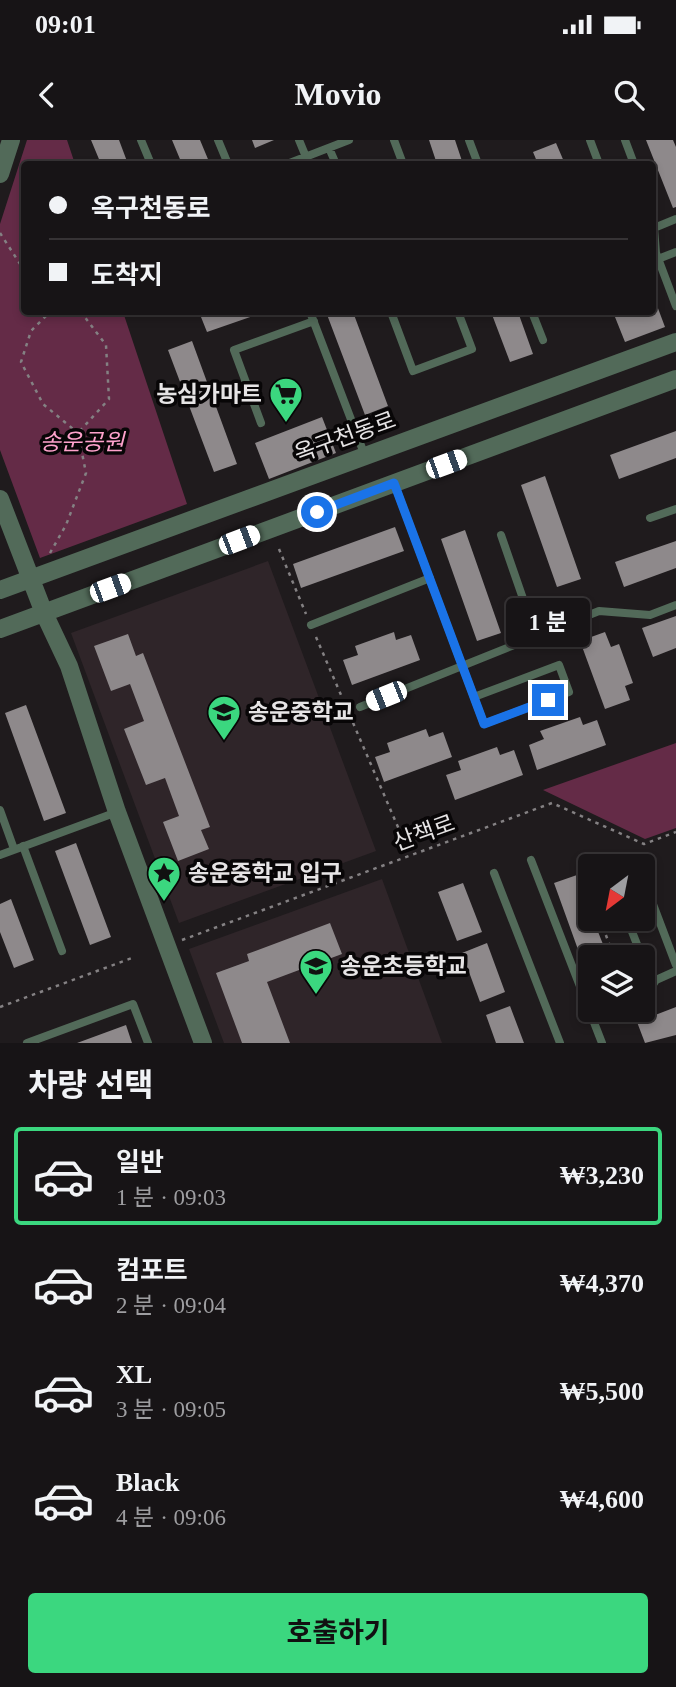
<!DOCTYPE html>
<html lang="ko">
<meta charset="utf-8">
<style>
body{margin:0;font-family:"Times New Roman","Noto Sans KR",serif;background:#201d1f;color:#f1f3f6;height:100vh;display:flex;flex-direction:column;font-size:26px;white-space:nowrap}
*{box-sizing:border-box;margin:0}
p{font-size:23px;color:#9e9ea1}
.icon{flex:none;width:38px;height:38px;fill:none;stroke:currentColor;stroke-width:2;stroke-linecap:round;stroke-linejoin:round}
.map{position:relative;height:903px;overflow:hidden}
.drawer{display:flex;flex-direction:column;background:#171416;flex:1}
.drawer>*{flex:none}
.hud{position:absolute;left:21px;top:21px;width:635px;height:154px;border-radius:7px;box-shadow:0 4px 10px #0003,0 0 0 2px #363335;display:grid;align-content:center;height:154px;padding:0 28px;background:#171416}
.needle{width:46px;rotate:212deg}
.controls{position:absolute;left:578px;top:714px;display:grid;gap:14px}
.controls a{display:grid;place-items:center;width:77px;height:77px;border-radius:7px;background:#171416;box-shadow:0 4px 10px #0003,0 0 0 2px #363335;font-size:35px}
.end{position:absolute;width:32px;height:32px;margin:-16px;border:9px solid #1a73e8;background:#fff;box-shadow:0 0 0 4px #fff}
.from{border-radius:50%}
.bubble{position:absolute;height:49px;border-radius:7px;background:#171416;box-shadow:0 4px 10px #0003,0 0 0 2px #363335;font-size:23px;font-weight:700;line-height:49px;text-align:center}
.car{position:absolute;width:21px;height:42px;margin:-21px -10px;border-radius:9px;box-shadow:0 0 5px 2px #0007;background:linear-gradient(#fff 24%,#345 0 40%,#fff 0 76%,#345 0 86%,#fff 0)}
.hud b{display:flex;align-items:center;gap:24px;height:66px;font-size:26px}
.hud b+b{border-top:2px solid #363335}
.hud i{width:18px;height:18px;background:#f1f3f6}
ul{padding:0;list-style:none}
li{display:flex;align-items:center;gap:21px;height:98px;margin:0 14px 10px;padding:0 14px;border:4px solid transparent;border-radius:7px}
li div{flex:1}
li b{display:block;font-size:26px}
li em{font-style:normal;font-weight:700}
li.active{border-color:#3bd77f}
li>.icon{width:63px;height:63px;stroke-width:1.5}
h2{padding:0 28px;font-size:32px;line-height:84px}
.primary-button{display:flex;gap:14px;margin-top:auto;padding:14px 28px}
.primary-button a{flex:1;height:80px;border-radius:7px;background:#3bd77f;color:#111;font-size:28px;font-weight:700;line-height:80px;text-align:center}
.status{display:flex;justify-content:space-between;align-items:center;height:49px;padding:0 35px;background:#171416;direction:ltr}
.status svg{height:19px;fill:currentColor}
header{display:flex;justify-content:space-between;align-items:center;height:91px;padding:0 28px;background:#171416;font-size:32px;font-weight:700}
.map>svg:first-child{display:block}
.built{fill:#2f2529}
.green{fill:#642b47}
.building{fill:#8e898b}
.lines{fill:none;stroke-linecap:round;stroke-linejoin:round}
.path{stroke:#848183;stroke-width:2.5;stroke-dasharray:3.5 5;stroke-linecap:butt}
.service{stroke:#526a59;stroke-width:8}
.tertiary{stroke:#526a59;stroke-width:18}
.route{stroke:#1a73e8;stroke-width:9}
.labels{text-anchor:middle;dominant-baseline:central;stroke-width:7;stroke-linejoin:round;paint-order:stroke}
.poi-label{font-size:23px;font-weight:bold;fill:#e6e4e5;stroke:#080607;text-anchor:start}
.street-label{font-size:23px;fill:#e6e4e5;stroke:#080607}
.park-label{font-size:23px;font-style:italic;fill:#fea2cc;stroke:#080607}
</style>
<div class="status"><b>09:01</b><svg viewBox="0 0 49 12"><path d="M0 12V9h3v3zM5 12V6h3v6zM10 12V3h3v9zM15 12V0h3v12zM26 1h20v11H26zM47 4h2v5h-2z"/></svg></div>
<header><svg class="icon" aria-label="back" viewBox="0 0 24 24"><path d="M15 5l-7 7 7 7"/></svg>Movio<svg class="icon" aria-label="search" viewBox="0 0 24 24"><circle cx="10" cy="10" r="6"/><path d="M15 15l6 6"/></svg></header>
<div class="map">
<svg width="676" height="903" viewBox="0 0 676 903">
<rect width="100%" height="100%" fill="#1f1b1d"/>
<path class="built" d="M268 421 376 711 179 783 71 493Z
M382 739 442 903H224L189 809Z"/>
<path class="green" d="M27 0H67L75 24H24V172H123L187 364 40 418 0 310V84Z
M676 603V688L645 699 543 650Z"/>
<path class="building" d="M91 0H119L128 24H101Z
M172 0H200L210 24H182Z
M252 0H274L255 8Z
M429 0H455L463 24H437Z
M646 0H673L676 7V67L673 68Z
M556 3 565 24H538L533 12Z
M653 155 665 187 625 202 613 172H653Z
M199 172H265L207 192Z
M326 172H353L388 266 365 275Z
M491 172H518L533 214 510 222Z
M192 201 237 324 214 332 168 210Z
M322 277 336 313 269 339 255 303Z
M676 291V318L619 339 610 315Z
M545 336 581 439 557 447 521 345Z
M395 387 404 411 301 448 293 424Z
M465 390 501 493 477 501 441 399Z
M676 401V428L624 447 615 422Z
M676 476V508L653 517 642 488Z
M394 492 396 500 411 495 420 520 352 545 343 520 358 515 355 506Z
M605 492 611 507 619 504 633 543 625 546 630 560 605 569 580 501Z
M128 494 136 516 143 513 210 687 201 690 209 709 178 721 163 682 179 676 165 638 146 645 124 589 144 581 130 544 111 551 94 506Z
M26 565 66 673 44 681 5 573Z
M580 577 583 585 597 580 606 605 537 630 529 605 544 599 540 591Z
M426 589 429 597 443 592 452 617 384 642 375 617 390 612 387 603Z
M497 607 500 615 514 610 523 635 455 660 446 635 461 630 458 621Z
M76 703 111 797 90 805 55 711Z
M577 735 590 769V779H593L608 817H590L589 840 554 743Z
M463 743 482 792 457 801 438 752Z
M11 759 34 820 14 828 0 792V764Z
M330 783 342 814 267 842 290 903H242L216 833 249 821 247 814Z
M487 803 505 852 480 862 462 813Z
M510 866 524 903H496L486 875Z
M676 867V895L645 903 637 882Z
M126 885 132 903H77Z"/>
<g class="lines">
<path class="path" d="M0 93 24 130
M53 172 84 176 106 205 109 259 78 293
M279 409 306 474
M50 413 66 385 86 333 78 293 43 264 21 222 31 191 50 172
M316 497 410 715
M586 739 590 749
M600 779 614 817
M182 800 552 663 644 704 676 692
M0 867 132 818"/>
<path class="service" d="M141 0 151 24
M218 0 228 24
M299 0 306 17
M394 0 403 24
M469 0 478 24
M590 0 599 24
M625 0 634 24
M329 8 336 24
M287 24 349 0
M653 74 656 113 676 166
M654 88 676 79
M658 119 676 112
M310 172 365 316
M391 172 413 231 472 209 458 172
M532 172 543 200
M261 283 234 210 314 181
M394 343 484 584 569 552 559 525 474 557
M650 378 676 369
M501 395 536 496
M311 485 430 438
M360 567 599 471 650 475 676 465
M0 670 14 709
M23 706 62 811
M0 715 117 672
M531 720 602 903
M494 733 560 903
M642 764 651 759 676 825
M627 779 642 817
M642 819 652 846
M642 861 656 840 676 831
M593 880 626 870
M27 903 133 864 148 903"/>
<path class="tertiary" d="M0 34 11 0
M0 359 44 473 69 526 117 672 203 903
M0 450 676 202
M0 489 676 239"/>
</g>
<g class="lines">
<path class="route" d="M317 372 394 343 484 584 548 560"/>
</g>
<defs>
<symbol id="supermarket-pin" viewBox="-11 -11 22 30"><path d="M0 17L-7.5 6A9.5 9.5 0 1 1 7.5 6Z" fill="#3bd77f" stroke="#080607"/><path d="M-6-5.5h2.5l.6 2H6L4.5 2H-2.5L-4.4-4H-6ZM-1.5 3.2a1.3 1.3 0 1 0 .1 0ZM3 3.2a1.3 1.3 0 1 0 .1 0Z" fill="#111"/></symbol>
<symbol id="school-pin" viewBox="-11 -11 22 30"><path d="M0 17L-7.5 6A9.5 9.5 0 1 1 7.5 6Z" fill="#3bd77f" stroke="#080607"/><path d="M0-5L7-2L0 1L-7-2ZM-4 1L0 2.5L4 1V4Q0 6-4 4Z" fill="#111"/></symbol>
<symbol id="sight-pin" viewBox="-11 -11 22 30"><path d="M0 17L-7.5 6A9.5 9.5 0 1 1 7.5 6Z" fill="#3bd77f" stroke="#080607"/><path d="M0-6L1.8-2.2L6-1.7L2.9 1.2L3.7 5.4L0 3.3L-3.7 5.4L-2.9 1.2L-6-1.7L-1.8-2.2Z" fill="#111"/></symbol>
</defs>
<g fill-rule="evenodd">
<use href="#supermarket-pin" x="267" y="235" width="38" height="52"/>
<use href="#school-pin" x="205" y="553" width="38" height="52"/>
<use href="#sight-pin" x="145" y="714" width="38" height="52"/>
<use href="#school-pin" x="297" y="807" width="38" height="52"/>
</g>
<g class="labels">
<g class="poi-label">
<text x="262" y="254" text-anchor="end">농심가마트</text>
<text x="248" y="572">송운중학교</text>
<text x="188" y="733">송운중학교 입구</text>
<text x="340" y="826">송운초등학교</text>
</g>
<g class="street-label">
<text transform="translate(345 297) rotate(-20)">옥구천동로</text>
<text transform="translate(424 693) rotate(-20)">산책로</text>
</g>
<g class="park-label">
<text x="82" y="302">송운공원</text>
</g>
</g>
</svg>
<div class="controls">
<a><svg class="needle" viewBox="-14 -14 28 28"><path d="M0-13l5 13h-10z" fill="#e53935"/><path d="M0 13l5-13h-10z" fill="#9e9ea1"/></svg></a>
<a><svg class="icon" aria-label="layers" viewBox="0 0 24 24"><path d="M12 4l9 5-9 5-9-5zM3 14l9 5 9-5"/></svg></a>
</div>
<i class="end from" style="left:317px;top:372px"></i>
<i class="end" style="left:548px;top:560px"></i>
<div class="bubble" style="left:506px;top:458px;width:84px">1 분</div>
<i class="car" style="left:446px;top:324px;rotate:70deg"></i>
<i class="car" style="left:239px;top:400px;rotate:69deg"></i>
<i class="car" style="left:110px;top:448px;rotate:70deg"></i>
<i class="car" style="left:386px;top:556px;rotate:248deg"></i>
<div class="hud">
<b><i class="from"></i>옥구천동로</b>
<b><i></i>도착지</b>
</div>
</div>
<section class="drawer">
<h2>차량 선택</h2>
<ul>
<li class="active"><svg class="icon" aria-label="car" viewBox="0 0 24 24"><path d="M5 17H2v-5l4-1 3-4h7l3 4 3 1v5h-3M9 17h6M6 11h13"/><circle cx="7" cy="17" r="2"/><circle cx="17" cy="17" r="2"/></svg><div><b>일반</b><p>1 분 · 09:03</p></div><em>₩3,230</em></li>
<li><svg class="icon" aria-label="car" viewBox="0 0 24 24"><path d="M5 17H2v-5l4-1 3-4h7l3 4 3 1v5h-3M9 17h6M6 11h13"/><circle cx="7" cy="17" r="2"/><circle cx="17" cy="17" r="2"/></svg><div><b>컴포트</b><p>2 분 · 09:04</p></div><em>₩4,370</em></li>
<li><svg class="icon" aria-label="car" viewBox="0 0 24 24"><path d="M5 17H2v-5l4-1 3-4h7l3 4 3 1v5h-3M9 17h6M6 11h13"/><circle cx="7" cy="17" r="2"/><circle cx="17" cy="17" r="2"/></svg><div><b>XL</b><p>3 분 · 09:05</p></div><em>₩5,500</em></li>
<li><svg class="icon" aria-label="car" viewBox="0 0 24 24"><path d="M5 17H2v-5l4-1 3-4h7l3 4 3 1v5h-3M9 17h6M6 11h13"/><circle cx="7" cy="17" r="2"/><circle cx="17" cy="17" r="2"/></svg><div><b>Black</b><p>4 분 · 09:06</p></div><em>₩4,600</em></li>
</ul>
<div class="primary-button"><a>호출하기</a></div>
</section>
